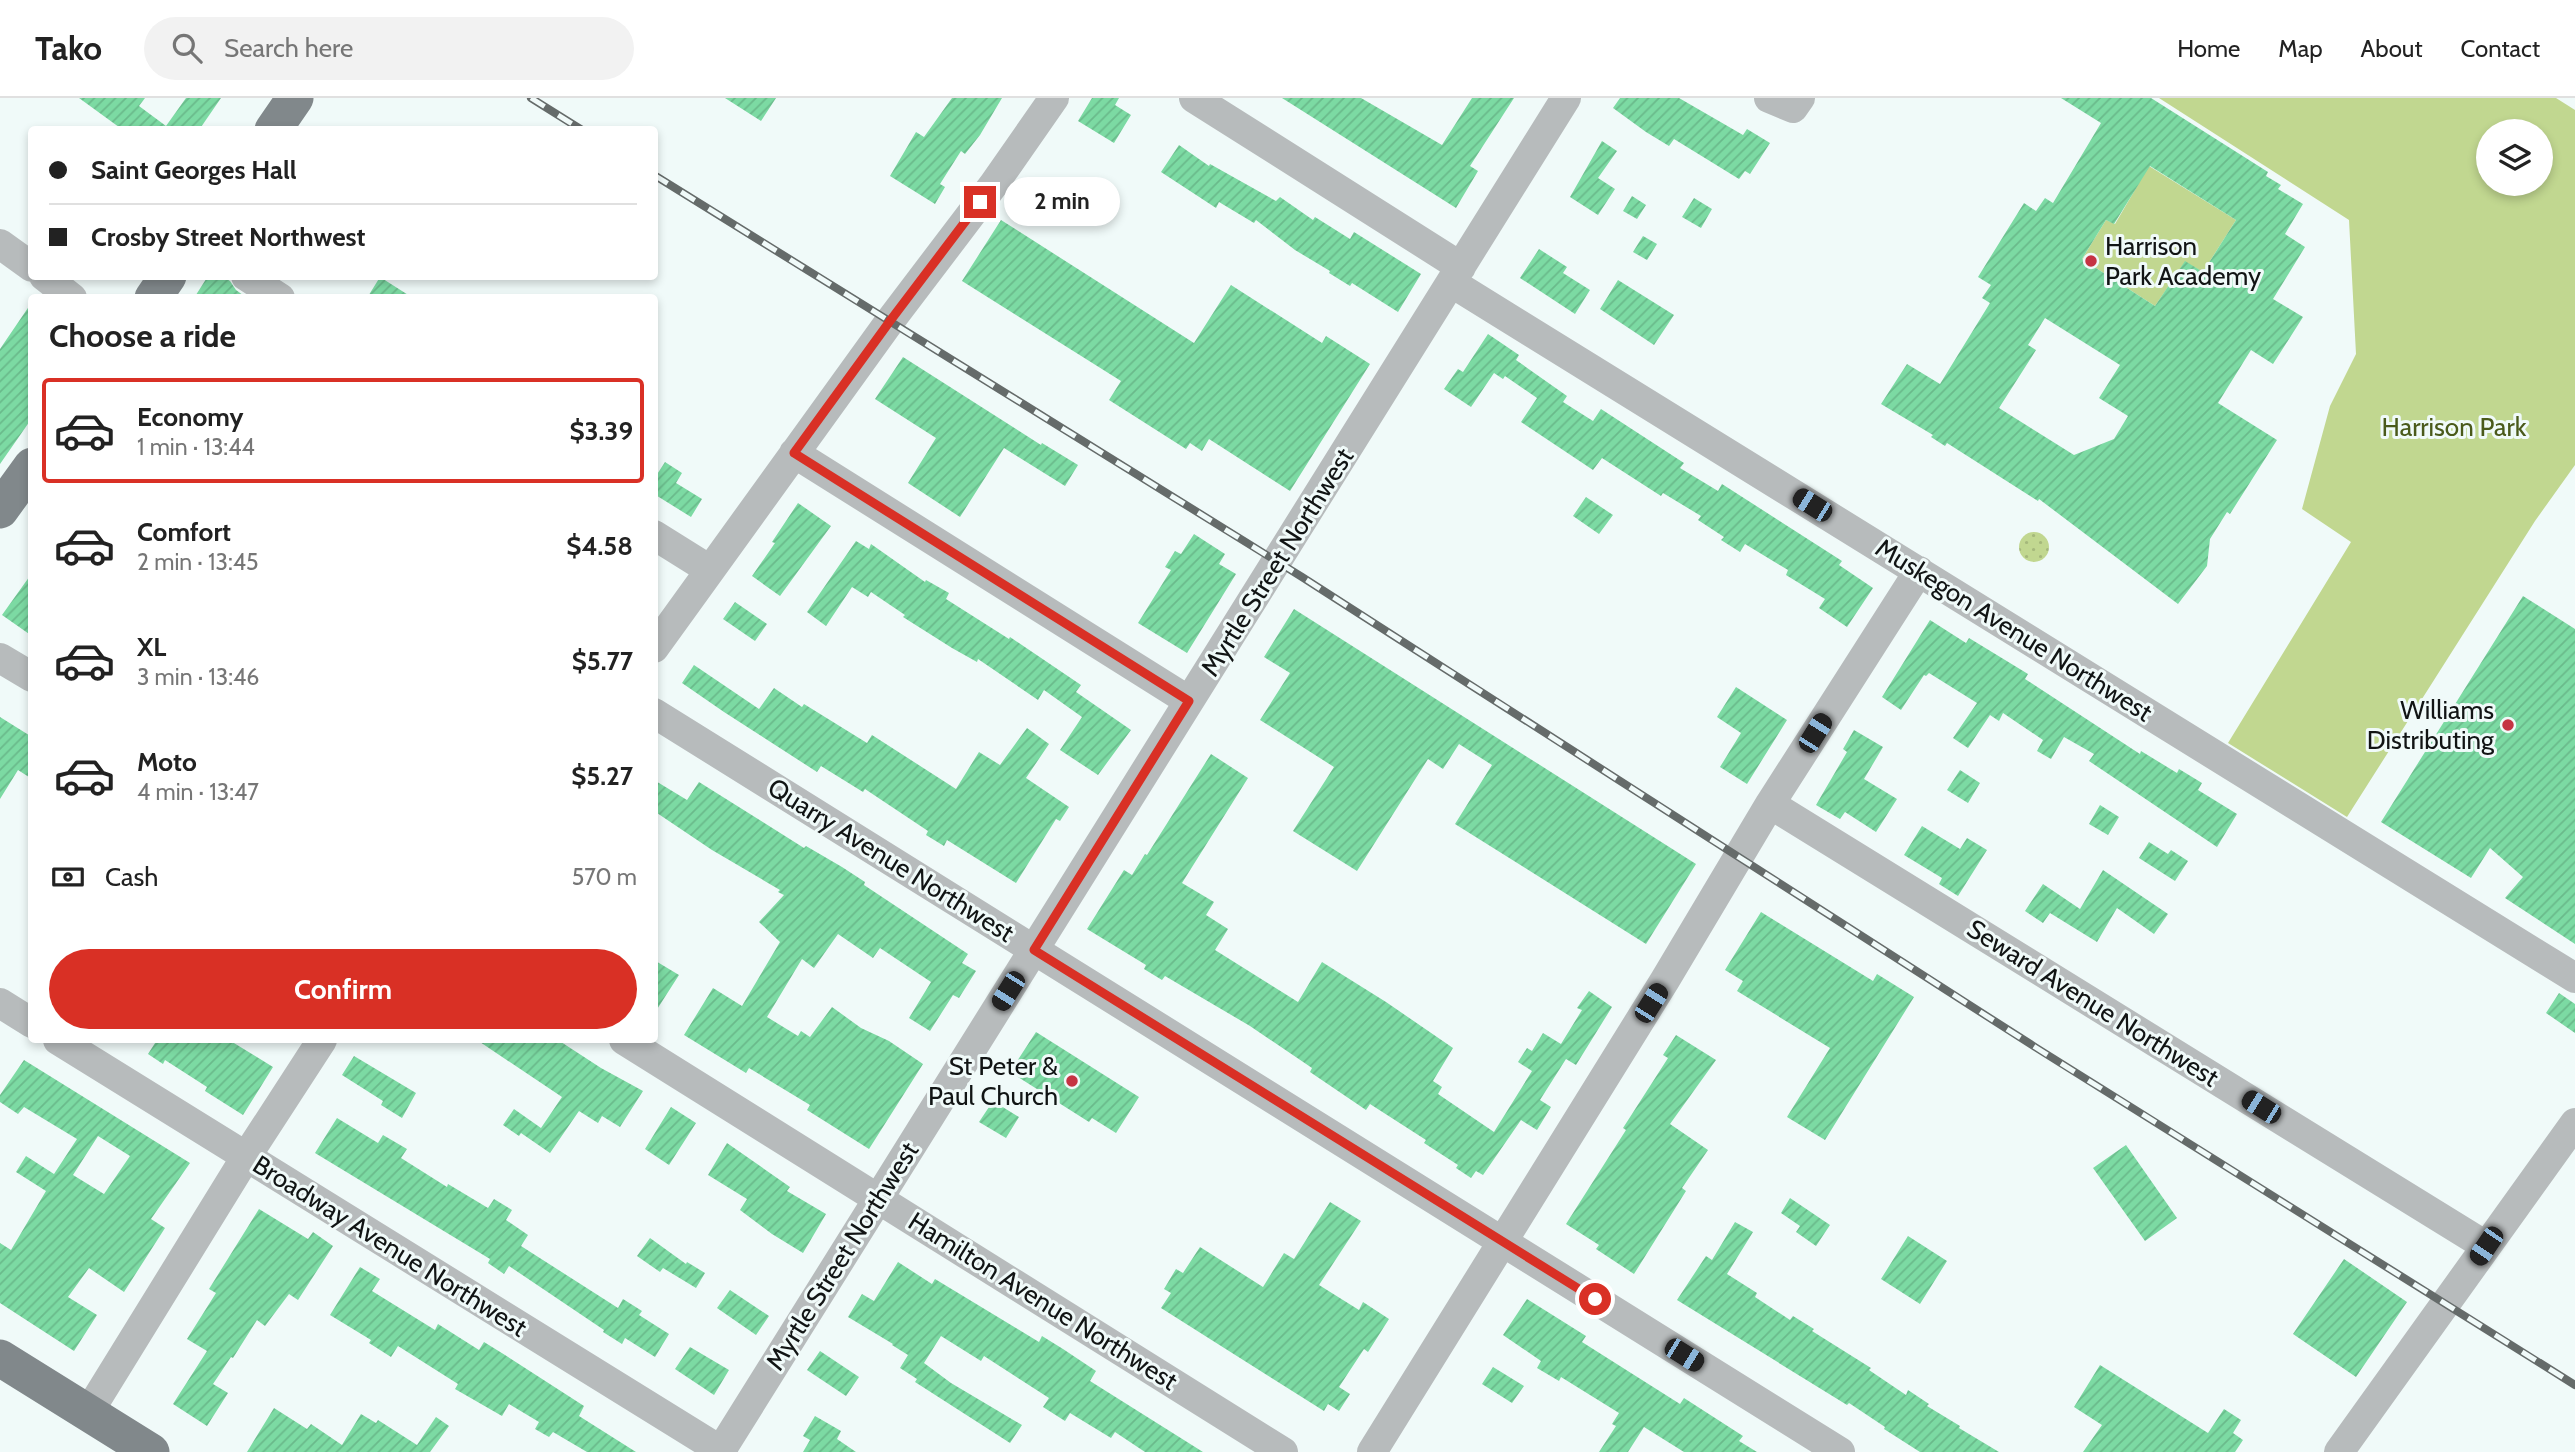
<!DOCTYPE html>
<meta charset="utf-8">
<style>
body{margin:0;font-family:Cabin,sans-serif;background:#f2f2f2;color:#222;height:100vh;display:flex;flex-direction:column;font-size:26px;white-space:nowrap}
*{box-sizing:border-box;margin:0}
p{font-size:23px;color:#767676}
.icon{flex:none;width:38px;height:38px;fill:none;stroke:currentColor;stroke-width:2;stroke-linecap:round;stroke-linejoin:round}
.map{position:relative;flex:1;overflow:hidden}
.drawer{position:absolute;left:28px;top:196px;width:630px;height:749px;display:flex;flex-direction:column;background:#fff;border-radius:7px;box-shadow:0 4px 10px #0003}
.drawer>*{flex:none}
.top-card{position:absolute;left:28px;top:28px;width:630px;height:154px;border-radius:7px;box-shadow:0 4px 10px #0003;display:grid;align-content:center;height:154px;padding:0 21px;background:#fff}
.controls{position:absolute;left:2476px;top:21px;display:grid;gap:14px}
.controls a{display:grid;place-items:center;width:77px;height:77px;border-radius:50%;background:#fff;box-shadow:0 4px 10px #0003;font-size:35px}
.end{position:absolute;width:32px;height:32px;margin:-16px;border:9px solid #d93025;background:#fff;box-shadow:0 0 0 4px #fff}
.from{border-radius:50%}
.bubble{position:absolute;height:49px;border-radius:24px;background:#fff;box-shadow:0 4px 10px #0003;font-size:23px;font-weight:700;line-height:49px;text-align:center}
.car{position:absolute;width:21px;height:42px;margin:-21px -10px;border-radius:9px;box-shadow:0 0 5px 2px #0007;background:linear-gradient(#222 24%,#8ab4d8 0 40%,#222 0 76%,#8ab4d8 0 86%,#222 0)}
.top-card b{display:flex;align-items:center;gap:24px;height:66px;font-size:26px}
.top-card b+b{border-top:2px solid #e0e0e0}
.top-card i{width:18px;height:18px;background:#222}
ul{padding:0;list-style:none}
li{display:flex;align-items:center;gap:21px;height:105px;margin:0 14px 10px;padding:0 7px;border:4px solid transparent;border-radius:7px}
li div{flex:1}
li b{display:block;font-size:26px}
li em{font-style:normal;font-weight:700}
li.on{border-color:#d93025}
li>.icon{width:63px;height:63px;stroke-width:1.5}
h2{padding:0 21px;font-size:32px;line-height:84px}
.pay{display:flex;align-items:center;gap:18px;height:77px;padding:0 21px;font-size:26px}
.pay p{margin-inline-start:auto}
.primary-button{display:flex;gap:14px;margin-top:auto;padding:14px 21px}
.primary-button a{flex:1;height:80px;border-radius:42px;background:#d93025;color:#fff;font-size:28px;font-weight:700;line-height:80px;text-align:center}
header{display:flex;align-items:center;gap:42px;box-sizing:border-box;height:98px;padding:0 35px;background:#fff;border-bottom:2px solid #e0e0e0}
header strong{font-size:33px}
nav{display:flex;gap:38px;margin-inline-start:auto;font-size:24px}
.search{width:490px;height:63px;background:#f2f2f2;display:flex;align-items:center;gap:18px;box-sizing:border-box;padding:0 24px;border-radius:38px;color:#767676;font-size:26px}
.map>svg:first-child{display:block}
.grass{fill:url(#grass-dots)}
.green{fill:#c1d790;fill-rule:evenodd}
.building{fill:url(#building-hatch);fill-rule:evenodd}
.lines{fill:none;stroke-linecap:round;stroke-linejoin:round}
.minor{stroke:#b7bbbc;stroke-width:30}
.major{stroke:#81888b;stroke-width:37}
.rail-casing{stroke:#656b6a;stroke-width:8}
.rail{stroke:#f0faf9;stroke-width:5;stroke-dasharray:16;stroke-linecap:butt}
.route{stroke:#d93025;stroke-width:9}
.poi-dot{fill:#c53443;stroke:#f0faf9;stroke-width:2.5}
.labels{text-anchor:middle;dominant-baseline:central;stroke-width:6;stroke-linejoin:round;paint-order:stroke}
.poi-label{font-size:26px;fill:#111414;stroke:#f0faf9;text-anchor:end}
.park-label{font-size:26px;fill:#4a5a1b;stroke:#f0faf9}
.street-label{font-size:26px;fill:#111414;stroke:#f0faf9}
</style>
<header>
<strong>Tako</strong>
<div class="search"><svg class="icon" aria-label="search" viewBox="0 0 24 24"><circle cx="10" cy="10" r="6"/><path d="M15 15l6 6"/></svg>Search here</div>
<nav><a>Home</a><a>Map</a><a>About</a><a>Contact</a></nav>
</header>
<div class="map">
<svg width="2575" height="1354" viewBox="0 0 2575 1354">
<defs>
<pattern id="grass-dots" width="8" height="8" patternUnits="userSpaceOnUse" patternTransform="scale(1.75)"><rect width="8" height="8" fill="#c1d790"/><path d="M2 2h.1M6 6h.1" fill="none" stroke="#a5b87b" stroke-width="1.8" stroke-linecap="round"/></pattern>
<pattern id="building-hatch" width="6" height="6" patternUnits="userSpaceOnUse" patternTransform="scale(1.75)"><rect width="6" height="6" fill="#7cdaa3"/><path d="M-1 1l2-2M0 6l6-6M5 7l2-2" fill="none" stroke="#6aba8b"/></pattern>
</defs>
<rect width="100%" height="100%" fill="#f0faf9"/>
<path class="grass" d="M2019 449a15 15 0 1 1 30 0a15 15 0 1 1-30 0Z"/>
<path class="green" d="M2159 0H2556L2575 12V367L2535 423 2347 719 2228 645 2351 444 2302 411 2330 308 2356 256 2349 122ZM2541 33V86H2488V33Z
M2128 55 2236 122 2203 174 2185 164 2155 208 2082 161 2106 122 2115 126 2139 85Z"/>
<path class="building" d="M79 0H145L139 8 166 28 186 0H221L199 32H123Z
M725 0H776L761 23Z
M952 0H1002L980 37 965 56 961 53 940 86 945 89 935 106 890 78 916 34 924 39Z
M1092 0H1119L1115 7 1131 17 1114 45 1078 23Z
M1282 0H1361L1442 47 1472 0H1514L1470 68 1478 73 1456 110Z
M1620 0H1679L1743 37 1747 31 1770 45 1750 76 1745 73 1739 81 1674 41 1669 48 1646 34 1613 10Z
M2061 0H2151L2268 74 2266 78 2281 87 2278 91 2303 106 2285 136 2305 149 2273 201 2303 219 2273 266 2251 252 2218 305 2277 342 2230 416 2227 414 2210 441 2207 468 2178 506 2039 401 2038 403 1947 345 1945 348 1931 339 1933 337 1881 306 1907 266 1940 286 1990 205 1982 200 1991 187 1978 179 2024 105 2036 113 2045 100 2053 105 2101 25ZM2150 68 2236 122 2203 174 2185 163 2155 208 2082 161 2106 122 2114 126ZM2045 220 2120 267 2099 300 2128 318 2114 341 2074 357 1999 310 2036 252 2028 247Z
M1602 43 1617 53 1598 80 1615 91 1598 117 1570 99Z
M1179 47 1209 68 1210 66 1276 103 1280 99 1313 122 1315 119 1350 141 1354 134 1421 176 1398 214 1352 185 1350 188 1329 175 1330 173 1295 152 1256 122 1254 125 1219 104 1216 110 1161 74Z
M1632 98 1646 107 1637 121 1623 113Z
M1694 100 1712 111 1701 130 1682 119Z
M1001 122 1194 245 1231 187 1322 245 1326 238 1370 266 1290 393 1209 341 1202 353 1190 345 1186 351 1109 302 1121 283 962 183Z
M1643 138 1657 146 1647 162 1633 154Z
M1539 151 1567 169 1563 175 1590 192 1575 216 1520 180Z
M208 178H223L230 183 236 192 247 200H194Z
M380 179 413 200H367Z
M1618 182 1674 217 1654 247 1600 211Z
M32 204V320L0 366V251Z
M1488 236 1519 257 1516 262 1567 298 1563 304 1593 323 1601 311 1684 365 1680 370 1718 393 1722 386 1842 463 1839 467 1873 490 1847 529 1819 510 1825 501 1786 477 1788 472 1745 446 1740 454 1721 442 1724 439 1698 422 1701 418 1663 395 1661 398 1602 360 1593 372 1521 324 1537 300 1505 278 1503 281 1494 275 1471 309 1444 291 1458 271 1463 274Z
M903 259 1041 347 1042 345 1078 367 1065 388 1004 350 960 419 908 385 936 340 875 301Z
M665 364 682 375 676 385 702 401 691 419 654 396V381Z
M1586 399 1613 417 1599 436 1573 418Z
M798 405 831 428 780 498 752 478 775 445 772 444Z
M1194 436 1225 456 1219 466 1236 476 1187 555 1138 525 1171 472 1165 469 1175 453 1181 456Z
M856 443 869 451 871 446 925 484 926 482 949 495 946 501 1009 541 1010 539 1081 587 1076 594 1131 632 1098 677 1060 652 1082 619 1044 592 1038 602 978 561 977 564 952 550 903 519 905 517 871 494 868 499 852 489 826 528 807 514Z
M32 475V538L2 517Z
M2523 498 2575 531V846L2505 800 2523 779 2490 750 2471 780 2381 724Z
M735 504 767 526 755 543 723 521Z
M1294 511 1696 766 1646 846 1455 726 1492 667 1459 646 1443 671 1428 661 1357 773 1293 733 1334 669 1260 622 1290 575 1264 559Z
M1930 522 1966 545 1969 540 2028 576 2025 581 2140 656 2141 653 2177 675 2179 671 2202 685 2198 692 2237 716 2217 749 2089 663 2094 656 2064 639 2051 661 2037 653 2043 642 2003 615 1999 623 1990 617 1968 650 1953 640 1977 605 1929 575 1926 578 1924 577 1901 612 1882 599Z
M694 567 759 611 774 590 802 609 804 606 867 645 872 637 956 691 979 654 1000 667 1027 630 1049 646 1026 680 1069 709 1060 723 1056 721 1016 785 947 742 944 748 926 737 928 733 865 691 863 694 821 668 817 674 724 614 682 585Z
M1736 589 1787 622 1747 686 1720 669 1741 635 1717 619Z
M0 619 32 639V681L18 672 0 701Z
M1854 632 1883 649 1864 681 1897 701 1876 734 1845 714 1840 721 1816 707 1847 654 1843 651Z
M1211 656 1248 680 1182 785 1214 804 1206 817 1228 831 1215 852 1298 904 1322 864 1386 904 1453 950 1433 983 1442 989 1438 996 1494 1034 1532 973 1518 964 1527 950 1532 953 1543 935 1561 946 1582 912 1577 910 1589 893 1612 909 1576 967 1566 961 1540 1002 1551 1009 1537 1032 1521 1022 1483 1077 1476 1073 1471 1080 1456 1070 1458 1067 1424 1045 1426 1042 1370 1006 1366 1012 1310 974 1312 970 1250 928 1165 878 1162 882 1144 871 1146 867 1087 831 1124 772 1132 777 1145 756 1147 757Z
M1960 672 1980 685 1968 705 1947 692Z
M654 682 687 702 699 684 804 750 806 748 842 769 865 784 864 787 968 856 962 865 976 873 959 900 953 897 930 933 909 920 931 884 880 850 873 860 838 836 814 870 802 861 767 919 798 938 801 933 810 939 832 909 861 930 889 943 923 966 869 1051 807 1012 810 1007 749 970 746 975 684 937 713 890 742 908 780 844 759 824 784 797 778 794 780 792 712 752 654 713Z
M2100 707 2119 719 2108 737 2089 726Z
M1922 728 1960 751 1967 740 1987 752 1958 798 1939 786 1942 780 1904 757Z
M2149 744 2168 756 2171 752 2188 763 2175 783 2139 760Z
M2103 772 2168 816 2154 836 2117 810 2097 844 2050 815 2043 825 2025 813 2043 786 2080 811Z
M1761 814 1873 883 1877 876 1914 899 1825 1042 1787 1019 1830 950 1737 893 1743 883 1725 872Z
M654 862 679 877 654 916Z
M2559 895 2575 906V935L2546 915Z
M1036 934 1139 999 1116 1035 1092 1020 1089 1024 1010 974Z
M1676 937 1716 962 1670 1026 1708 1052 1682 1090 1686 1093 1634 1176 1596 1151 1599 1147 1566 1126 1626 1032 1623 1030 1668 960 1663 957Z
M157 942H229L273 969 243 1017 205 993 207 989 165 962 163 966 148 956Z
M477 942H558L601 970 643 993 620 1029 602 1018 598 1025 579 1013 550 1055 521 1035 519 1038 503 1027 514 1011 541 1030 562 999Z
M354 958 416 995 402 1020 381 1007 383 1003 342 977Z
M24 962 190 1065 151 1121 165 1130 124 1194 89 1170 68 1199 97 1217 74 1253 0 1205V1145L11 1152 46 1093 16 1074 26 1058 54 1076 77 1041 24 1009 18 1016 0 1004V997ZM98 1038 130 1058 104 1096 73 1077Z
M993 1003 1019 1019 1006 1040 979 1024Z
M671 1009 696 1025 669 1067 645 1051Z
M337 1020 378 1045 383 1037 407 1051 401 1060 447 1089 448 1086 488 1110 494 1101 512 1112 506 1122 528 1137 521 1148 618 1210 623 1201 642 1213 639 1217 669 1236 655 1259 625 1240 622 1246 603 1234 604 1232 509 1168 504 1176 488 1165 490 1161 315 1055Z
M727 1045 790 1089 787 1093 826 1116 803 1155 772 1136 740 1112 747 1101 708 1077Z
M2126 1047 2177 1120 2145 1143 2093 1070Z
M1790 1100 1830 1127 1816 1148 1796 1134 1800 1128 1781 1115Z
M1330 1104 1361 1123 1319 1187 1359 1212 1363 1204 1389 1221 1368 1254 1364 1251 1339 1289 1350 1296 1339 1313 1328 1306 1324 1313 1161 1210 1171 1195 1164 1191 1176 1171 1183 1175 1200 1149 1263 1189 1284 1155 1294 1161Z
M259 1111 308 1141 313 1134 333 1148 298 1202 289 1196 265 1228 257 1222 233 1260 231 1259 213 1286 228 1295 207 1328 173 1306 207 1253 187 1241 216 1195 209 1191Z
M1735 1124 1753 1134 1727 1176 1757 1195 1755 1199 1790 1222 1793 1218 1814 1231 1812 1233 1871 1270 1869 1272 1906 1297 1908 1292 1929 1306 1927 1308 1960 1328 1959 1330 1999 1354H1920L1884 1331 1885 1329 1849 1305 1847 1307 1677 1202 1706 1158 1712 1162Z
M1908 1138 1947 1163 1920 1206 1881 1181Z
M650 1140 686 1166 687 1164 705 1175 696 1190 663 1170 660 1174 637 1158Z
M2344 1161 2407 1204 2356 1279 2293 1236Z
M898 1164 932 1186 935 1181 1039 1244 1042 1238 1063 1251 1096 1273 1090 1283 1203 1354H1145L1115 1334 1111 1340 1070 1315 1065 1323 1043 1309 1049 1300 984 1258 981 1263 941 1238 924 1265 951 1285 1022 1327 1010 1345 915 1284 917 1281 900 1270 908 1257 892 1247 893 1246 848 1219 862 1196 874 1203Z
M360 1169 380 1181 372 1193 435 1232 438 1226 479 1252 484 1244 505 1257 584 1308 579 1318 636 1354H587L553 1334 549 1339 535 1331 539 1324 509 1306 502 1318 455 1291 458 1286 398 1248 391 1259 369 1245 371 1242 330 1217Z
M730 1192 769 1218 756 1237 717 1210Z
M1527 1201 1586 1238 1582 1244 1680 1306 1684 1300 1743 1338 1739 1343 1757 1354H1684L1644 1329 1628 1354H1599L1616 1328 1612 1326 1619 1315 1561 1279 1559 1283 1537 1270 1541 1263 1503 1237Z
M690 1249 729 1272 714 1297 675 1271Z
M820 1253 859 1279 846 1298 807 1272Z
M2100 1267 2208 1335 2224 1311 2241 1322 2233 1335 2243 1342 2235 1354H2083L2102 1327 2074 1309Z
M1493 1269 1524 1288 1512 1305 1482 1286Z
M274 1310 307 1331 311 1326 342 1347 361 1316 376 1325 378 1322 417 1347 436 1319 449 1328 430 1354H247Z
M815 1318 841 1333 837 1341 856 1354H803L810 1342 803 1338Z"/>
<g class="lines">
<path class="minor" d="M1194 0 1461 169
M1769 0 1793 10 1800 0
M0 146 32 169
M44 178 72 200
M246 178 280 200
M1452 185 2575 880
M794 355 1189 603
M654 437 710 472
M654 550 890 223 994 86 1054 0
M0 560 32 579
M654 615 1840 1354
M1770 706 2486 1148
M0 905 32 925
M58 942 723 1354
M624 942 1283 1354
M88 1315 246 1059 322 942
M720 1354 1566 0
M1372 1354 1665 882 1770 706 1919 473
M2339 1354 2575 1025"/>
<path class="major" d="M273 32 295 0
M153 200 168 178
M0 412 32 368
M0 1260 151 1354"/>
<defs>
<path id="rail" d="M531 0 582 32
M654 77 1302 479 2035 949 2575 1287"/>
</defs>
<use href="#rail" class="rail-casing"/>
<use href="#rail" class="rail"/>
</g>
<g class="lines">
<path class="route" d="M980 104 890 223 794 355 1189 603 1034 852 1595 1201"/>
</g>
<g class="poi-dot">
<circle cx="2091" cy="163" r="7"/>
<circle cx="2508" cy="627" r="7"/>
<circle cx="1072" cy="983" r="7"/>
</g>
<g class="labels">
<g class="poi-label">
<text x="2105" y="148" text-anchor="start">Harrison<tspan x="2105" dy="30">Park Academy</tspan></text>
<text x="2494" y="612">Williams<tspan x="2494" dy="30">Distributing</tspan></text>
<text x="1058" y="968">St Peter &amp;<tspan x="1058" dy="30">Paul Church</tspan></text>
</g>
<g class="park-label">
<text x="2454" y="329">Harrison Park</text>
</g>
<g class="street-label">
<text transform="translate(1277 464) rotate(-58)">Myrtle Street Northwest</text>
<text transform="translate(2014 532) rotate(32)">Muskegon Avenue Northwest</text>
<text transform="translate(891 762) rotate(32)">Quarry Avenue Northwest</text>
<text transform="translate(2093 905) rotate(32)">Seward Avenue Northwest</text>
<text transform="translate(390 1148) rotate(32)">Broadway Avenue Northwest</text>
<text transform="translate(842 1158) rotate(-58)">Myrtle Street Northwest</text>
<text transform="translate(1043 1203) rotate(32)">Hamilton Avenue Northwest</text>
</g>
</g>
</svg>
<div class="controls">
<a><svg class="icon" aria-label="layers" viewBox="0 0 24 24"><path d="M12 4l9 5-9 5-9-5zM3 14l9 5 9-5"/></svg></a>
</div>
<i class="end from" style="left:1595px;top:1201px"></i>
<i class="end" style="left:980px;top:104px"></i>
<div class="bubble" style="left:1004px;top:79px;width:116px">2 min</div>
<i class="car" style="left:1812px;top:407px;rotate:302deg"></i>
<i class="car" style="left:1815px;top:635px;rotate:32deg"></i>
<i class="car" style="left:1008px;top:893px;rotate:212deg"></i>
<i class="car" style="left:1651px;top:905px;rotate:32deg"></i>
<i class="car" style="left:2261px;top:1009px;rotate:302deg"></i>
<i class="car" style="left:2486px;top:1148px;rotate:214deg"></i>
<i class="car" style="left:1684px;top:1257px;rotate:122deg"></i>
<div class="top-card">
<b><i class="from"></i>Saint Georges Hall</b>
<b><i></i>Crosby Street Northwest</b>
</div>
<section class="drawer">
<h2>Choose a ride</h2>
<ul>
<li class="on"><svg class="icon" aria-label="car" viewBox="0 0 24 24"><path d="M5 17H2v-5l4-1 3-4h7l3 4 3 1v5h-3M9 17h6M6 11h13"/><circle cx="7" cy="17" r="2"/><circle cx="17" cy="17" r="2"/></svg><div><b>Economy</b><p>1 min · 13:44</p></div><em>$3.39</em></li>
<li><svg class="icon" aria-label="car" viewBox="0 0 24 24"><path d="M5 17H2v-5l4-1 3-4h7l3 4 3 1v5h-3M9 17h6M6 11h13"/><circle cx="7" cy="17" r="2"/><circle cx="17" cy="17" r="2"/></svg><div><b>Comfort</b><p>2 min · 13:45</p></div><em>$4.58</em></li>
<li><svg class="icon" aria-label="car" viewBox="0 0 24 24"><path d="M5 17H2v-5l4-1 3-4h7l3 4 3 1v5h-3M9 17h6M6 11h13"/><circle cx="7" cy="17" r="2"/><circle cx="17" cy="17" r="2"/></svg><div><b>XL</b><p>3 min · 13:46</p></div><em>$5.77</em></li>
<li><svg class="icon" aria-label="car" viewBox="0 0 24 24"><path d="M5 17H2v-5l4-1 3-4h7l3 4 3 1v5h-3M9 17h6M6 11h13"/><circle cx="7" cy="17" r="2"/><circle cx="17" cy="17" r="2"/></svg><div><b>Moto</b><p>4 min · 13:47</p></div><em>$5.27</em></li>
</ul>
<div class="pay"><svg class="icon" aria-label="cash" viewBox="0 0 24 24"><path d="M3 7h18v10H3z"/><circle cx="12" cy="12" r="2"/></svg>Cash<p>570 m</p></div>
<div class="primary-button"><a>Confirm</a></div>
</section>
</div>
